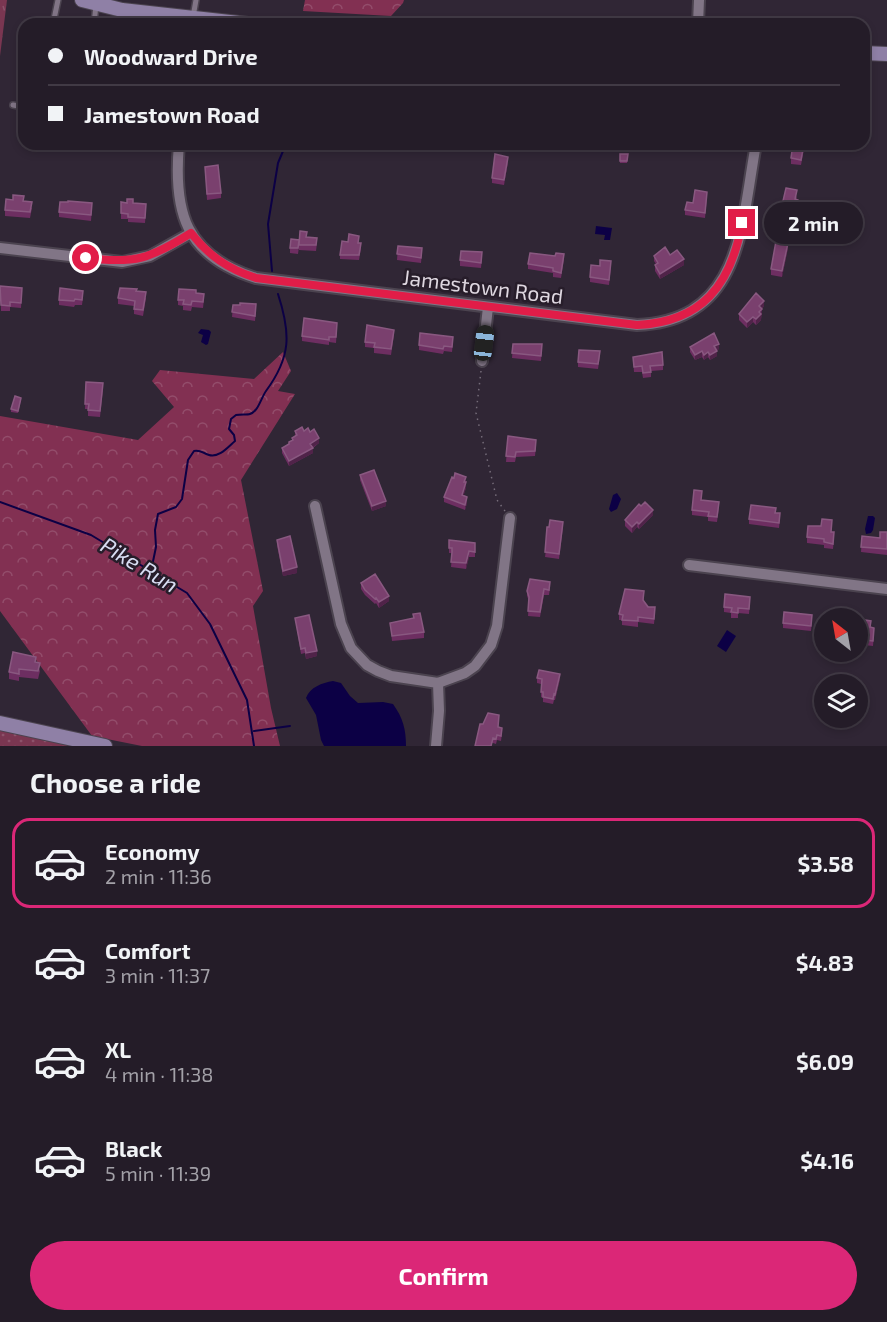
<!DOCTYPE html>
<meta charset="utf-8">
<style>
body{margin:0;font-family:"Exo 2",sans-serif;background:#302934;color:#f1f3f6;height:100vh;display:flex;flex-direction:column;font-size:22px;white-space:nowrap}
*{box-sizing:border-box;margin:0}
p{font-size:20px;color:#a3a1a8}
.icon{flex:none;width:33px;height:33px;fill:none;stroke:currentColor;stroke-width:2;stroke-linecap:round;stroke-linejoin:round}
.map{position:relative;height:746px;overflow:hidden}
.details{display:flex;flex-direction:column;background:#241c28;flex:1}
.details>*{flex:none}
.banner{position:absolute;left:18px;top:18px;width:852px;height:132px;border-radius:18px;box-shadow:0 3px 9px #0003,0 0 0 2px #413a45;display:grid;align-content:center;height:132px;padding:0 30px;background:#241c28}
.needle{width:39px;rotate:329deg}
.tools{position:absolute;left:814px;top:608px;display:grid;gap:12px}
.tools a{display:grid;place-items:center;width:54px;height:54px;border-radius:50%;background:#241c28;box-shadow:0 3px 9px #0003,0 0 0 2px #413a45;font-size:30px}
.end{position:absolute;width:27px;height:27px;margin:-14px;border:8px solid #e11d48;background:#fff;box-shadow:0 0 0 3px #fff}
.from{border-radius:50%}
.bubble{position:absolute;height:42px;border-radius:21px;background:#241c28;box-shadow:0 3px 9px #0003,0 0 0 2px #413a45;font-size:20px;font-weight:700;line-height:42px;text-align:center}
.car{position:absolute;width:18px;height:36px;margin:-18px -9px;border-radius:8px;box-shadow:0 0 4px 2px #0007;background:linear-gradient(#222 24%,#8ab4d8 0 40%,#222 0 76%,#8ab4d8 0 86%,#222 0)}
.banner b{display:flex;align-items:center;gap:21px;height:57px;font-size:22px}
.banner b+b{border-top:2px solid #413a45}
.banner i{width:15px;height:15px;background:#f1f3f6}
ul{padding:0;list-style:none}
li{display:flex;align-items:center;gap:18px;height:90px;margin:0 12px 9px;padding:0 18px;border:3px solid transparent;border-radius:18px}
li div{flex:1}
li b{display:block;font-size:22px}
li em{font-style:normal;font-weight:700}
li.current{border-color:#db2777}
li>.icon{width:54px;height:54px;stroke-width:1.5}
h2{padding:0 30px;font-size:27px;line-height:72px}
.action{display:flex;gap:12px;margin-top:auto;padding:12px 30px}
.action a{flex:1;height:69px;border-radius:36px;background:#db2777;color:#fff;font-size:24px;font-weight:700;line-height:69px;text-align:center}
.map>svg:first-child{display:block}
.grass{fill:url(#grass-tufts)}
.forest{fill:url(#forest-crowns)}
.park{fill:url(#park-dots)}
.water{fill:#0c0045}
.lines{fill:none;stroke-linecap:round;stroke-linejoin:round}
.stream{stroke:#0c0045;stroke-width:2}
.lane-casing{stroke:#4b434f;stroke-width:8}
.street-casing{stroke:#4b434f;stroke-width:14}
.secondary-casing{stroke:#4b434f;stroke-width:16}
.path{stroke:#756c79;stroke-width:1.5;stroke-dasharray:1.5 4.5;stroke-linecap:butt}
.lane{stroke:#817586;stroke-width:5}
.street{stroke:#817586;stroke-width:10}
.secondary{stroke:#8f80a6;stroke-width:14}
.wall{fill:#6d2e61}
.shaded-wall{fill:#502349}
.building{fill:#7a406e;stroke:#895880;stroke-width:1.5}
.route{stroke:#e11d48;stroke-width:8}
.labels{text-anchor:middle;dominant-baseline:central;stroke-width:5;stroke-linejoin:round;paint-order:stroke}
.street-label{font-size:21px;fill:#ded7e0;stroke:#271d2a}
.water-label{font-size:22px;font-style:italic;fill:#d8ddf2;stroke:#271d2a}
</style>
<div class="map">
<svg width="887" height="746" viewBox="0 0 887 746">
<defs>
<pattern id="grass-tufts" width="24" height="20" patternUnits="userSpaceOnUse" patternTransform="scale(1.5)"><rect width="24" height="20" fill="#7a3651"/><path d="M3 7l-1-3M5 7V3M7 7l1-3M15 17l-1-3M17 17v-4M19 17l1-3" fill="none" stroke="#8c526a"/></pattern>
<pattern id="forest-crowns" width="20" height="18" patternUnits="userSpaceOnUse" patternTransform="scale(1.5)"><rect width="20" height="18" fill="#823052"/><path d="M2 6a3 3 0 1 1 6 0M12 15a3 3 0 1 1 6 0" fill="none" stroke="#934d6b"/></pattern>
<pattern id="park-dots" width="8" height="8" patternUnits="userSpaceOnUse" patternTransform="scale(1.5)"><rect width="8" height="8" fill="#7a3651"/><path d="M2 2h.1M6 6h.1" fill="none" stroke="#8c526a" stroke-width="1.8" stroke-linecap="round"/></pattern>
</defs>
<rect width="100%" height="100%" fill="#302635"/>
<path class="grass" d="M0 0H7L0 56Z"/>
<path class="forest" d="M305 0H404L403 3 391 16 303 11Z
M283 352 291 371 278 391 295 394 241 480 263 591 253 606 271 708 280 746H142L92 736 0 611V416L138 440 174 407 152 381 160 370 254 379Z"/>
<path class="park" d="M0 730 70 746H0Z"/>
<path class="water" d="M596 226 612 228 610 240H604L605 235 595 234Z
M201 329 209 330 211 332 208 344 206 345 201 342 203 335 198 333Z
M617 493 621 499 617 509 611 512 609 509 613 495Z
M868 516H873L875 518 873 530 871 533 866 534 865 529Z
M727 630 736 636 726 652 717 646Z
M333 681 341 683 350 696 358 703 383 702 393 704C403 718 406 729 406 746H324L321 740 316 715 306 698C310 687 322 683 333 681Z"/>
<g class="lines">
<path class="stream" d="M272 271 268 224 278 163 286 144
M0 502 91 535 187 593 210 624 247 700 254 746
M151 571 156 547 155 530 158 514 176 507 182 499 188 460 194 451C202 450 202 453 209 455 219 458 228 447 235 441L234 435 229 429 231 419 236 415C240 414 247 415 250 414 258 412 261 398 266 391 291 357 291 334 278 294
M254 731 290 726"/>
<defs>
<path id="lane" d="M193 17 196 0
M53 24 58 0
M94 24 96 5
M23 30 24 29
M13 105 24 107"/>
<path id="street" d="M698 24 699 0
M179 144C173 212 185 256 256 278L637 325C743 321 741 224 756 144
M0 248 122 262 150 256 191 233
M482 361 488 307
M315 506 341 624 351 648 367 665 378 671 391 676 438 683 465 673 475 666 491 645 497 626 510 518
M689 565 887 589
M436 746 439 711 438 683"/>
<path id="secondary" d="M82 0 122 10 248 24
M864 53 887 54
M0 723 105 746"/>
</defs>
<use href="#lane" class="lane-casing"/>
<use href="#street" class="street-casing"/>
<use href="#secondary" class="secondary-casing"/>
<path class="path" d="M481 371 476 413 497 500 505 511"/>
<use href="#lane" class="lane"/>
<use href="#street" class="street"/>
<use href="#secondary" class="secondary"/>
</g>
<path class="wall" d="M805 144 801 165 791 164V158Z
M620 154H628L627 163H620Z
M508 162 504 185 492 183V178Z
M205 167 221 193V198L207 200Z
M797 196 796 200 798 205 797 214 791 213 790 221 780 220V214Z
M707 197 705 218 685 215V210Z
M24 201 32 208 30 218 5 216V210Z
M121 202 133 203 146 210 145 223 128 222V219H121Z
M92 208 91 221 59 217V212Z
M307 237 317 243 316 251 299 250V247L298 254 290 253V248Z
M358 243 361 248 359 260 340 259V255Z
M398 246 422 253 421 263 397 260Z
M788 248 782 277 771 275V269Z
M670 255 684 265 660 279 655 271V265L656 264 654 261V256Z
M482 257 481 268 460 266V260Z
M564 259 561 278 553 277V273L528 269V264Z
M611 266 609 285 590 282V277Z
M0 286 22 288 21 308 10 307V311H1Z
M136 291 146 298 143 316 134 314V306L118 304V298Z
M196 293 204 299 203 308 192 307 191 311 183 310V306L178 305V300Z
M83 297 82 305H75L74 307 59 305V300Z
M233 305 256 310 255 321 232 317Z
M764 306 762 309 761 320 756 325 753 322 747 328 739 320V314Z
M337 328 336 343 329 342V345L302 341V336Z
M394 335 391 355 374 353V348L365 347V342Z
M453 342 452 352 444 351 443 354 419 350V345Z
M513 344H542L541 361 512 358Z
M690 347 719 349 717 350V356L710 360 708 357 704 360 702 357 695 360 690 352Z
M600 356 598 369 578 367V362Z
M633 357 663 365V370L651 371V377L643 378 642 372H634Z
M86 382 103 389 100 417 88 416V409H85Z
M21 400 18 413 11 412V409Z
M295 431H304L319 443 313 448V453L289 466 282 453V448L289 444V442L292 440V438L295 436Z
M508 436 536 446 535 456 516 457 515 462H506Z
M360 475 386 506 372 511 360 480Z
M466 477V488L463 496 467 503 465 510 444 502V497L454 478Z
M701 500 719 507 717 522 708 521V517L692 515V510Z
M776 513 780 518 779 528 749 524V519Z
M653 515 639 529 637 527 632 533 625 526V520Z
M832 525 831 532 834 538 833 549 824 548V545L807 543V537Z
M549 527H563L559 559 545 557Z
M887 532V555L861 552 862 536 880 538Z
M277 540 297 573 283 576 277 545Z
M449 540 475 543V557H469L466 569 451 567 452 555V553H449Z
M361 583 389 601 379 608 376 603 375 604 365 595 361 589Z
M550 588 549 595H544L540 617 528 616 529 601 527 596V591Z
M644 596V601L655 613 654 624 638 622V627L622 625V620H619V614Z
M750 602 749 614 738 613V618H731V613L724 612V607Z
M413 614 424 632V638L392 641 390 623 413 618Z
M295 618 317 656 306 659 305 653 301 654Z
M858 619 871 627 874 633 873 646 864 645V642L858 641Z
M812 620 811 631 783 628V623Z
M36 662 40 671 38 679 19 677V681L9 679V672Z
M537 678 560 679 555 700H554L553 704 543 702V698L541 697V684L537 683Z
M498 727 502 733 501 741 497 740 496 744 493 743 475 746Z"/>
<path class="shaded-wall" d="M508 157V162L504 185V180Z
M788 243V248L782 277V271Z
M684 259V265L660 279V274Z
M764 301V306L759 311V306Z
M762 309 761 320 756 325V319L759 312Z
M753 317V322L747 328V322Z
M719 344V349L714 352V346Z
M702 351V357L695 360V355Z
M717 351V356L710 360V355Z
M708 352V357L704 360V355Z
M319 438V443L310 449V444Z
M313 448V453L289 466V461Z
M466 477V488L462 501 464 482Z
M467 497V503L465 510V505Z
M386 501V506L372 511V506Z
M653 510V515L639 529V524Z
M637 522V527L632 533V527Z
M469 551V557L466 569V563Z
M297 567V573L283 576V571Z
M389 596V601L379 608V602Z
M317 651V656L306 659V653Z
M560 674V679L555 700V695Z"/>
<path class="building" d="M793 144H804L801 160 791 158Z
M495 154 508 157 504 180 492 178Z
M620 154H628L627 161H620Z
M218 165 221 193 207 194 205 167Z
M786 188 797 190 795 199 798 200 797 209 791 208 790 216 780 214Z
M695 190 707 192 705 213 685 210 687 202 693 203Z
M13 195 24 196 23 201 32 202 30 212 5 210 6 199 13 200Z
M127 199H133V203L146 204 145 218 128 217V214L121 213V202L127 203Z
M68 201 92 203 91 215 59 212 60 202H68Z
M300 231 307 232 306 237 317 238 316 245H299Z
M349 234 359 236 358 243H361L359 255H340L342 241 348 242Z
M291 239 299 240 298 248H290Z
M776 241 788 243 782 271 771 269Z
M398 246 422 248 421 258 397 254Z
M665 247 670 255 677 250 684 259 660 274 655 265 658 263 654 256Z
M461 251 482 252 481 263 460 260Z
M530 253 555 256 556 253 564 254 561 273 553 271V268L528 264Z
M600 260 611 261 609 280 590 277 591 265 600 266Z
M0 286 22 288 21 303 10 302V306L1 305Z
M60 288 83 291 82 300 75 299 74 301 59 300Z
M120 288 137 289 136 291 146 292 143 310 134 309 135 301 118 298Z
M179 289 196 290V293L204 294 203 302 192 301 191 305 183 304 184 300H178Z
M756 293 764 301 759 306 762 309 759 312 761 314 756 319 753 317 747 322 739 314Z
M240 303 256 304 255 316 232 312 233 305H240Z
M304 318 337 323 336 337H329V340L302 336Z
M367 325 394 330 391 349 374 347 375 343 365 342Z
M420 333 453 337 452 347 444 346 443 349 419 345Z
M714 333 719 344 714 346 717 351 710 355 708 352 704 355 702 351 695 355 690 347Z
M513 344H542L541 356 512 353Z
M579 350 600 351 598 364 578 362Z
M662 352 663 365 650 366 651 372 643 373 642 366 634 367 633 357Z
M86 382 103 383 100 411 88 410 89 404H85Z
M15 396 21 398 18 411 11 409Z
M302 427 304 431 308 428 310 432 314 429 319 438 310 444 313 448 289 461 282 448 289 444V442L293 440 292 438 297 435 295 431Z
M508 436 536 440 535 451 516 452 515 457 506 456Z
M374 470 386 501 372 506 360 475Z
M455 473 466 477 464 482H466L462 495 467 497 465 505 444 497 452 477 454 478Z
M694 490 702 491 701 500 719 502 717 517 708 516 709 512 692 510Z
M645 502 653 510 639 524 637 522 632 527 625 520 639 504 641 506Z
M751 505 776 508 775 513H780L779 523 749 519Z
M822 519 832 520 831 532H834L833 544 824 542V539L807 537 808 526H821Z
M550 520 563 522 559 554 545 552 547 527H549Z
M880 532H887V549L861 547 862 536 880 538Z
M290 536 297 567 283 571 277 540Z
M449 540 475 543V552L469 551 466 563 451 562 452 552V548H449Z
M375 574 389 596 379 602 376 598 375 599 365 590 361 583Z
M530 579 550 582 549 590 544 589 540 612 528 611 529 597 527 591Z
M625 589 644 591 643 600 648 607H655L654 619 638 617V621L622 620 623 615 619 614Z
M725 594 750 597 749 609 738 608V613L731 612 732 608 724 607Z
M784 612 812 615 811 626 783 623Z
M420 613 424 632 392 636 390 623 414 618 413 614Z
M309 615 317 651 306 653 305 648 301 649 295 618Z
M858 619 871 621 870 627 874 628 873 641 864 640V637L858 636Z
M13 652 36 657 35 662 40 663 38 671 19 669V674L9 672Z
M539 670 560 674 555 695 554 694 553 699 543 697V692H541L542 679 537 678Z
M488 713 499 715 498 727 502 728 501 736 497 735 496 739 493 738 491 746H475L480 724H483Z"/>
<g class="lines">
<path class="route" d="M86 258C135 264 150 259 191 233 209 256 228 269 256 278L637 325C702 322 731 285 742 223"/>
</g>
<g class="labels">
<g class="street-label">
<text transform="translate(483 286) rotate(7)">Jamestown Road</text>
</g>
<g class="water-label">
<text transform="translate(140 564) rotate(31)">Pike Run</text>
</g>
</g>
</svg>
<div class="tools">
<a><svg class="needle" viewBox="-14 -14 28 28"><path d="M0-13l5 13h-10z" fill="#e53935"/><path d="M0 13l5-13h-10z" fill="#a3a1a8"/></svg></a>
<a><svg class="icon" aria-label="layers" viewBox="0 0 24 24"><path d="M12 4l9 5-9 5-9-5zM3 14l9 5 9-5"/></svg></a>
</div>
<i class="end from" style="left:86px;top:258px"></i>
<i class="end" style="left:742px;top:223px"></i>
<div class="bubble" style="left:764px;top:202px;width:99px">2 min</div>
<i class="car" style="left:484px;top:343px;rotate:7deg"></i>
<div class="banner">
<b><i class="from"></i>Woodward Drive</b>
<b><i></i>Jamestown Road</b>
</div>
</div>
<section class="details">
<h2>Choose a ride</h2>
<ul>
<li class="current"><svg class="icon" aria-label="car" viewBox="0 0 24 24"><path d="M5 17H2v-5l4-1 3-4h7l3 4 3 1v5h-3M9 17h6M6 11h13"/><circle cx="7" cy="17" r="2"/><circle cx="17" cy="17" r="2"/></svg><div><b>Economy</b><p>2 min · 11:36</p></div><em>$3.58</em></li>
<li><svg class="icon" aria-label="car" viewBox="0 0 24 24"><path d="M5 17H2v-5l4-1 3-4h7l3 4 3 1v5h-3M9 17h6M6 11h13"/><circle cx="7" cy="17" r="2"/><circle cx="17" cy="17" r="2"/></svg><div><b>Comfort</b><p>3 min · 11:37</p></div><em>$4.83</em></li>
<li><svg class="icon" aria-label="car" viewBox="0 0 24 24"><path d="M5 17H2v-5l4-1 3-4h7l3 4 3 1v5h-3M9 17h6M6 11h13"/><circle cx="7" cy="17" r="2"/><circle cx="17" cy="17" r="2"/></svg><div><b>XL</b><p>4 min · 11:38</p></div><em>$6.09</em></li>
<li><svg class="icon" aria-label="car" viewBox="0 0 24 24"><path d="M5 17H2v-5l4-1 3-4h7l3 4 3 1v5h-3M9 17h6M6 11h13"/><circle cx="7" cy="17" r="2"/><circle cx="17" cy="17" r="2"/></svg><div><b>Black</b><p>5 min · 11:39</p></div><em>$4.16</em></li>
</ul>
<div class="action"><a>Confirm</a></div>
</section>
